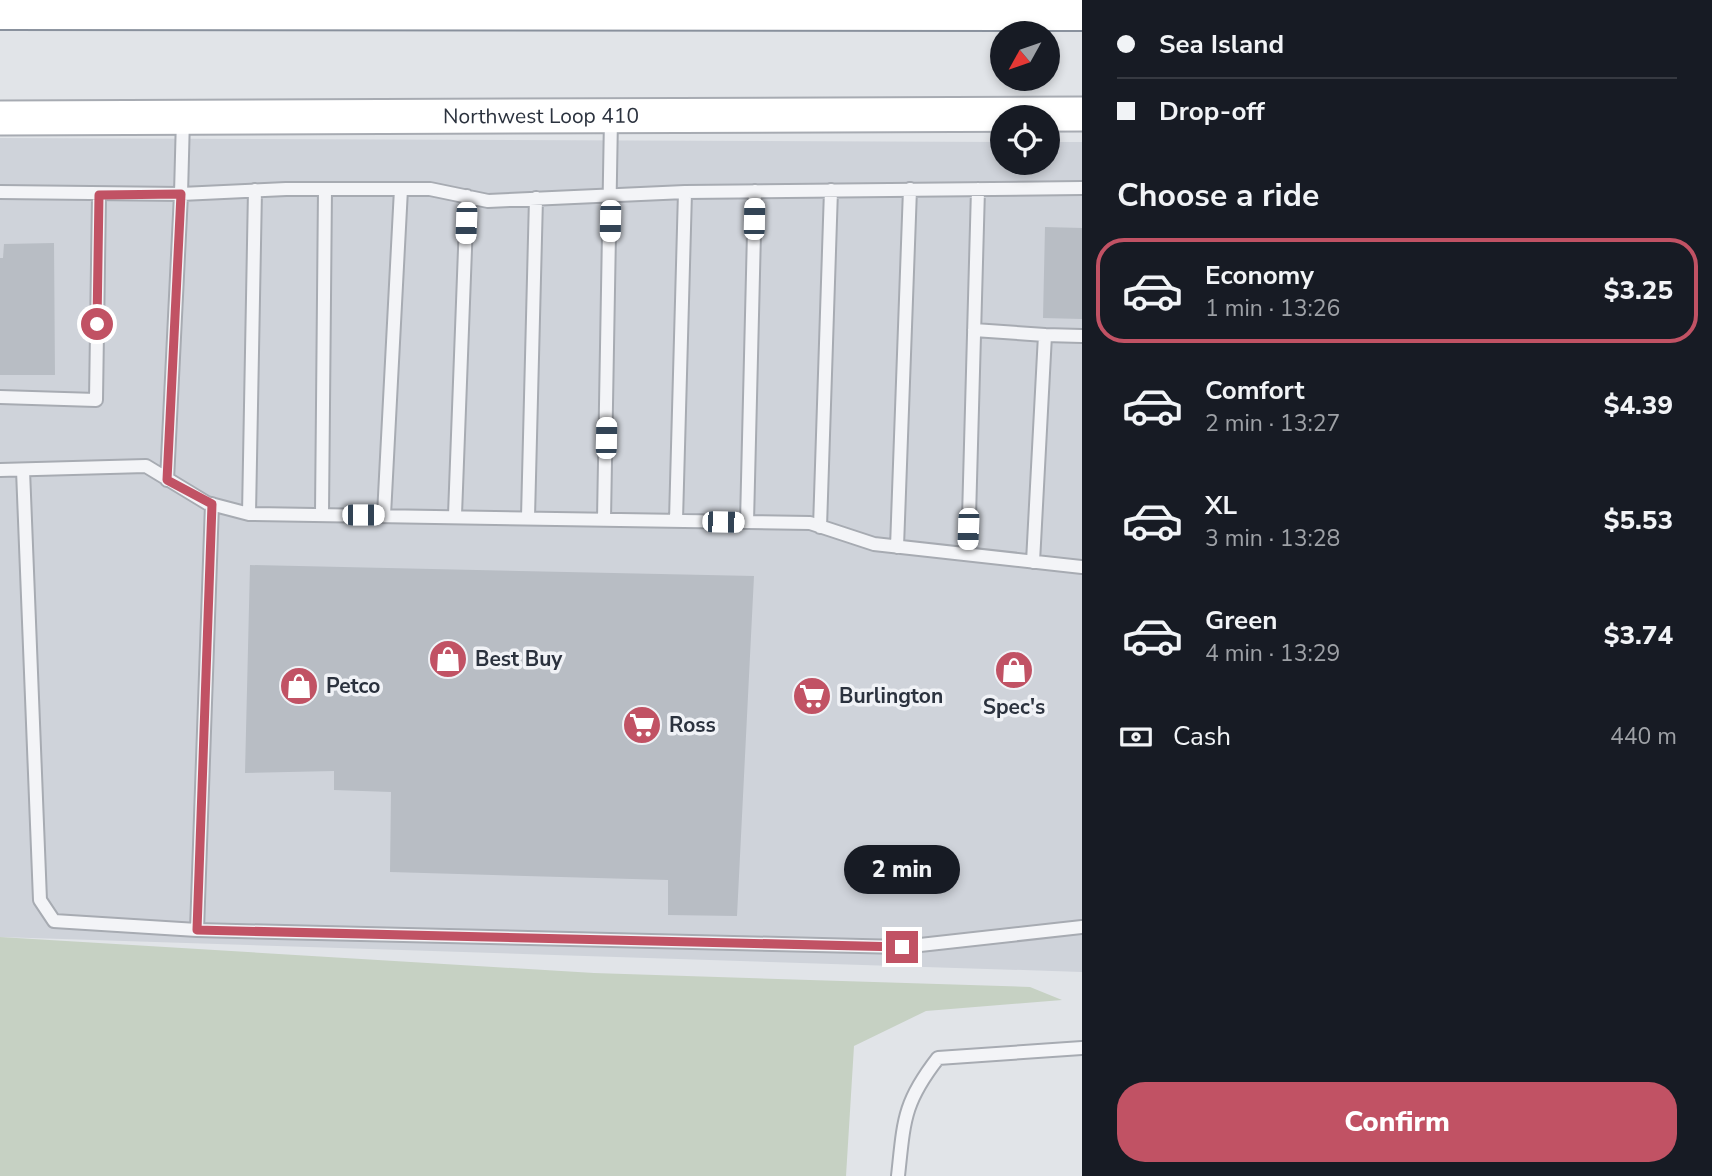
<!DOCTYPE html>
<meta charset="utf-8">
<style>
body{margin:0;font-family:"Nunito Sans",sans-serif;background:#20242c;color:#f1f3f6;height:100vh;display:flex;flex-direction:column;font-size:26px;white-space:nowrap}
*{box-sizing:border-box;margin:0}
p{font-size:23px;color:#9ea1a6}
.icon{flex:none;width:38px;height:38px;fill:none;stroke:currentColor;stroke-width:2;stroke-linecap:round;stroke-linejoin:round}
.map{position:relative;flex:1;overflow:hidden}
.details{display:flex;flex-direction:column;background:#171b24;width:630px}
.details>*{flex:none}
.hud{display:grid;align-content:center;height:154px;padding:0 35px;background:#171b24}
.needle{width:46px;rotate:230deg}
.fabs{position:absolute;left:990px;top:21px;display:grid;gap:14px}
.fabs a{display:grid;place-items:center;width:70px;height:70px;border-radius:50%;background:#171b24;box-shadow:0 4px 10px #0003;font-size:35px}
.end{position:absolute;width:32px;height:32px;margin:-16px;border:9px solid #c15264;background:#fff;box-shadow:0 0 0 4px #fff}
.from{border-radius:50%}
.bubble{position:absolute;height:49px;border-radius:24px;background:#171b24;box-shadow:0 4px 10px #0003;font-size:23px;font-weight:800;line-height:49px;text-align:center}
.car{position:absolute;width:21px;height:42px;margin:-21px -10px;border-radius:9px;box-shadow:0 0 5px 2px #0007;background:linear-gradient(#fff 24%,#345 0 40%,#fff 0 76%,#345 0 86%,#fff 0)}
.hud b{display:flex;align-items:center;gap:24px;height:66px;font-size:26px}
.hud b+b{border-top:2px solid #363941}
.hud i{width:18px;height:18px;background:#f1f3f6}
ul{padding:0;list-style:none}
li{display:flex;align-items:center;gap:21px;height:105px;margin:0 14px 10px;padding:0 21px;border:4px solid transparent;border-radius:28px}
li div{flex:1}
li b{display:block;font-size:26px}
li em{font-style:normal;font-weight:800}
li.selected{border-color:#c15264}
li>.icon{width:63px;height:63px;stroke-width:1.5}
h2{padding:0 35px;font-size:32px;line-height:84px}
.pay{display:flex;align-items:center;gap:18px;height:77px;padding:0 35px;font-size:26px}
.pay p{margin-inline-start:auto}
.button{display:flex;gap:14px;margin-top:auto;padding:14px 35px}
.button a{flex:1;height:80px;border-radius:28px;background:#c15264;color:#fff;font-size:28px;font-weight:800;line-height:80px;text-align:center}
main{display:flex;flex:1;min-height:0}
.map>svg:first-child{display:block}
.built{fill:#cfd3da}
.green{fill:#c6d1c3}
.building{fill:#b8bdc4}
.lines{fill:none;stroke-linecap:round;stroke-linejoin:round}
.lane-casing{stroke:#a7abb2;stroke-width:16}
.secondary-casing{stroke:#a7abb2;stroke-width:37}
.highway-casing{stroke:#89919d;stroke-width:42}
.lane{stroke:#f3f4f7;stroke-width:12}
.secondary{stroke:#fff;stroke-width:33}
.highway{stroke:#fff;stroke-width:38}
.route{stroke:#c15264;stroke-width:9}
.labels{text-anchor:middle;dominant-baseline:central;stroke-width:7;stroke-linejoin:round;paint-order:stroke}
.street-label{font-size:21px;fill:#2b323e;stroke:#f0f2f6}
.poi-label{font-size:21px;font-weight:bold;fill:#2b323e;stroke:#f0f2f6;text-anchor:start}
</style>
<main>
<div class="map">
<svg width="1082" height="1176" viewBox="0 0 1082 1176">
<rect width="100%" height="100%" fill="#e1e4e8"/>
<path class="built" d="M0 138 1003 142V163H1048V142H1082V972L0 937Z"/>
<path class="green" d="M0 937 594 973 1030 987 1062 1000 926 1011 854 1046 846 1176H0Z"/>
<path class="building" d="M1045 227 1082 228V319L1043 318Z
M54 243 55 375H0V258H3L4 244Z
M250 565 754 576 737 916 668 915V880L390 872 391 792 334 790V771L245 773Z"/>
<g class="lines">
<defs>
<path id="lane" d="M183 118 181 194 286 189H430L488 201 685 192 1082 188
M0 192 181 194 167 480
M974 330 1045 335
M0 397 96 400 99 196
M0 470 146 466 207 503 249 514 810 523 874 544 1082 567
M23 470 40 900 54 921 197 930 212 504
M249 514 255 190
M322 514 325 189
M384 515 401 189
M455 515 467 196
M528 517 536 198
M604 519 611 118
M676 520 685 192
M747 522 755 191
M820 527 831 190
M897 547 910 189
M968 554 978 189
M1033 562 1045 335 1082 336
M197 930 902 947 1082 927
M898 1176C904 1121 903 1103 938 1058L1082 1048"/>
<g id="secondary">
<path id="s1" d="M0 118 1082 114"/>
</g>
<path id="highway" d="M0 10 1082 11"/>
</defs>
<use href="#lane" class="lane-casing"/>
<use href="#secondary" class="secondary-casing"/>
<use href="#highway" class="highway-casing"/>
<use href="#lane" class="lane"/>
<use href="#secondary" class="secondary"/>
<use href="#highway" class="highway"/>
</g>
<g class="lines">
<path class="route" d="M97 324 99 195 181 194 167 480 212 504 197 930 902 947"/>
</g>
<defs>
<symbol id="shop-disc" viewBox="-11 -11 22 22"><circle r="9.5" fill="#c15264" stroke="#f0f2f6"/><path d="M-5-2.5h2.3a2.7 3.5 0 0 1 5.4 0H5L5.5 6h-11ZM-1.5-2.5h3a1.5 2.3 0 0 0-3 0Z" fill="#fff"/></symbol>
<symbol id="supermarket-disc" viewBox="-11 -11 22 22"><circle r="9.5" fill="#c15264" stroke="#f0f2f6"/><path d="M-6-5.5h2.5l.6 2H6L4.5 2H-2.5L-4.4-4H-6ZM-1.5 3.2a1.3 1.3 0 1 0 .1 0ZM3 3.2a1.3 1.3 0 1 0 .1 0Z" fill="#fff"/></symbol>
</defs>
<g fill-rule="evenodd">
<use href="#shop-disc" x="426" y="637" width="44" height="44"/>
<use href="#shop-disc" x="992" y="648" width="44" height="44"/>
<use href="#shop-disc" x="277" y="664" width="44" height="44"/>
<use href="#supermarket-disc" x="790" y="674" width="44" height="44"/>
<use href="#supermarket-disc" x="620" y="703" width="44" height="44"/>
</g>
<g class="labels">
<g class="street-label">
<text stroke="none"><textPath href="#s1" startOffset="541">Northwest Loop 410</textPath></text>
</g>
<g class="poi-label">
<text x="475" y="659">Best Buy</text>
<text x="326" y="686">Petco</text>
<text x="839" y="696">Burlington</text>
<text x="1014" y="707" text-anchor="middle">Spec's</text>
<text x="669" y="725">Ross</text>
</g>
</g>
</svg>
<div class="fabs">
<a><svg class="needle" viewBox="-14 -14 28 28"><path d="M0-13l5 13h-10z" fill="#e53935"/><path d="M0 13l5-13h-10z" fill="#9ea1a6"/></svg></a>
<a><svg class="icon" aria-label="locate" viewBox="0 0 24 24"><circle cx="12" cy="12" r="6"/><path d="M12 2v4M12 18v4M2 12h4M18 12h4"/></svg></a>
</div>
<i class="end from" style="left:97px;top:324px"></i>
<i class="end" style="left:902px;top:947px"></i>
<div class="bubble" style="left:844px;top:845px;width:116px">2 min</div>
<i class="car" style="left:754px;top:219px;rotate:1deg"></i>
<i class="car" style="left:610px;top:221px;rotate:181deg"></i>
<i class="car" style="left:466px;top:223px;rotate:182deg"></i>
<i class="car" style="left:606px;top:438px;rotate:1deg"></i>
<i class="car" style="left:363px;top:515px;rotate:90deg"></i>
<i class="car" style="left:723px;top:522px;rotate:91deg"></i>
<i class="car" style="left:968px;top:529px;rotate:182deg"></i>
</div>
<section class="details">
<div class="hud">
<b><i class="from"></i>Sea Island</b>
<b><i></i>Drop-off</b>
</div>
<h2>Choose a ride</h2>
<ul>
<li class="selected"><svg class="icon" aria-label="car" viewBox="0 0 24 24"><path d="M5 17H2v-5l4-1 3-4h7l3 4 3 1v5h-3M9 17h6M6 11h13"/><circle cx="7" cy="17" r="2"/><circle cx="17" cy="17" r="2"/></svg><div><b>Economy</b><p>1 min · 13:26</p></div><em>$3.25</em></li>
<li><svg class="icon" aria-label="car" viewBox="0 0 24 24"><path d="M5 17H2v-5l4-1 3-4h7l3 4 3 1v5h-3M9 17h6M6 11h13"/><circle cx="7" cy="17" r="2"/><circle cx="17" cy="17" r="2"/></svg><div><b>Comfort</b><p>2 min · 13:27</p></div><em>$4.39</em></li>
<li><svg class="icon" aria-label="car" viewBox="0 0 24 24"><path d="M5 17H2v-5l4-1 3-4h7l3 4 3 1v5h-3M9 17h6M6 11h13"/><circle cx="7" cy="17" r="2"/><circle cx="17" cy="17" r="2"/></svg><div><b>XL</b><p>3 min · 13:28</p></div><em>$5.53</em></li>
<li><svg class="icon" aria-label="car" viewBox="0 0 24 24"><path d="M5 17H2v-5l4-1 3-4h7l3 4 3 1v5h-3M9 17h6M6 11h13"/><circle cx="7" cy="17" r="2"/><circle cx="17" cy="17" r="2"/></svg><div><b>Green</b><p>4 min · 13:29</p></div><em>$3.74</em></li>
</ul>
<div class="pay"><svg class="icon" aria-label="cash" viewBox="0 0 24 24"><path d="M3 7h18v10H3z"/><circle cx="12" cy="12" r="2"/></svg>Cash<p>440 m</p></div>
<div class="button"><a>Confirm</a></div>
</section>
</main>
